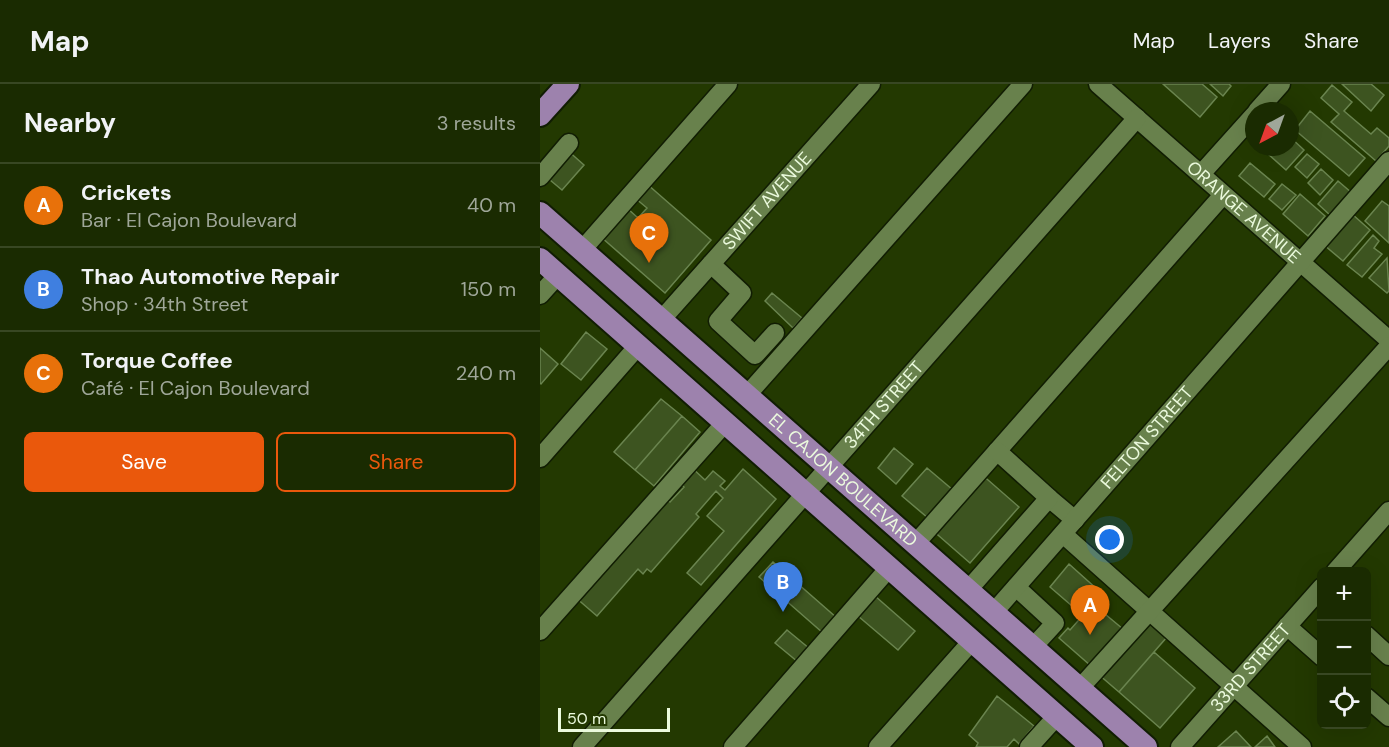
<!DOCTYPE html>
<meta charset="utf-8">
<style>
body{margin:0;font-family:"DM Sans",sans-serif;background:#23330b;color:#f1f3f6}
.controls{position:absolute;right:18px;bottom:18px;display:grid;overflow:hidden;border-radius:9px;box-shadow:0 6px 24px #0002}
.controls button{width:54px;height:54px;display:grid;place-items:center;padding:0;border:0;border-bottom:2px solid #384723;background:#1a2b01;color:#f1f3f6;font:30px sans-serif}
.compass{position:absolute;left:705px;top:18px;width:54px;height:54px;border-radius:50%;background:#1a2b01;box-shadow:0 6px 24px #0002;rotate:221deg}
.scale{position:absolute;left:18px;bottom:15px;width:112px;box-sizing:border-box;padding-left:6px;border:3px solid #ebfadd;border-top:0;font-size:16px;line-height:21px;white-space:nowrap;color:#ebfadd;-webkit-text-stroke:4px #233901;paint-order:stroke}
.you{position:absolute;left:570px;top:456px;width:21px;height:21px;margin:-15px;border:4px solid #fff;border-radius:50%;background:#1a73e8;box-shadow:0 0 0 9px #1a73e833}
.badge{display:grid;place-items:center;width:39px;height:39px;border-radius:50%;background:#ea580c;color:#fff;font-size:20px;font-weight:700}
.pin{position:absolute;translate:-50% -50px;filter:drop-shadow(0 2px 3px #0008)}
.pin::after{content:'';position:absolute;top:32px;width:21px;height:18px;background:inherit;clip-path:polygon(0 0,100% 0,50% 100%)}
.list{margin:0;padding:0;list-style:none}
h2{display:flex;justify-content:space-between;align-items:center;height:78px;margin:0;padding:0 24px;font-size:26px}
h2 small{font-size:20px;font-weight:400;color:#9fa799}
.list li{display:grid;grid-template-columns:39px 1fr auto;gap:18px;align-items:center;box-sizing:border-box;height:84px;padding:0 24px;border-top:2px solid #384723}
.list b{display:block;font-size:22px;white-space:nowrap}
.list p{margin:0;font-size:20px;white-space:nowrap;color:#9fa799}
.list em{font-size:20px;font-style:normal;color:#9fa799}
.actions{display:flex;gap:12px;padding:18px 24px}
.actions a{flex:1;padding:14px 0;border:2px solid #ea580c;border-radius:9px;text-align:center;font-size:21px;color:#ea580c}
.actions .main{background:#ea580c;color:#fff}
.icon{flex:none;width:33px;height:33px;fill:none;stroke:currentColor;stroke-width:2;stroke-linecap:round;stroke-linejoin:round}
.map{position:relative;flex:none;width:849px;height:663px;overflow:hidden}
header{display:flex;align-items:center;gap:36px;box-sizing:border-box;height:84px;padding:0 30px;background:#1a2b01;border-bottom:2px solid #384723}
header strong{font-size:28px}
nav{display:flex;gap:33px;margin-inline-start:auto;font-size:21px}
main{display:flex}
aside{flex:1;background:#1a2b01}
.map>svg:first-child{display:block}
.building{fill:#3d5420;stroke:#6a844f;stroke-width:1.5}
.lines{fill:none;stroke-linecap:round;stroke-linejoin:round}
.minor-casing{stroke:#111d03;stroke-width:21}
.major-casing{stroke:#111d03;stroke-width:26}
.minor{stroke:#68814c;stroke-width:18}
.major{stroke:#9d82ad;stroke-width:22}
.labels{text-anchor:middle;stroke-width:6;stroke-linejoin:round;paint-order:stroke}
.street-label{font-size:18px;fill:#ebfadd;stroke:#233901}
</style>
<header>
<strong>Map</strong>
<nav><a>Map</a><a>Layers</a><a>Share</a></nav>
</header>
<main>
<aside>
<h2>Nearby<small>3 results</small></h2>
<ul class="list">
<li><span class="badge" style="background:#e8710a">A</span><div><b>Crickets</b><p>Bar · El Cajon Boulevard</p></div><em>40 m</em></li>
<li><span class="badge" style="background:#3f7fe0">B</span><div><b>Thao Automotive Repair</b><p>Shop · 34th Street</p></div><em>150 m</em></li>
<li><span class="badge" style="background:#e8710a">C</span><div><b>Torque Coffee</b><p>Café · El Cajon Boulevard</p></div><em>240 m</em></li>
</ul>
<div class="actions"><a class="main">Save</a><a>Share</a></div>
</aside>
<div class="map">
<svg width="849" height="663" viewBox="0 0 849 663">
<rect width="100%" height="100%" fill="#233901"/>
<path class="building" d="M623,0H662L677,13L660,33Z
M670,0H689L691,2L683,12Z
M802,0H831L844,11L831,27Z
M792,1L812,18L804,27L831,50L837,44L849,54V62L836,77L791,38L799,30L781,14Z
M770,27L825,74L809,92L755,46Z
M750,53L764,66L746,86L727,69L732,63H750Z
M26,65L44,81L22,106L4,91Z
M767,70L779,80L767,94L755,83Z
M710,79L735,100L724,113L699,92Z
M781,85L793,96L780,111L768,99Z
M798,97L812,109L791,132L778,120Z
M107,100L171,156L125,209L61,153L87,124L98,134L107,124L95,114Z
M742,100L756,111L742,126L729,115Z
M760,110L785,132L768,152L743,130Z
M842,117L849,122V159L825,137Z
M812,130L830,146L803,177L784,161Z
M833,151L839,157L834,164L842,170L822,193L807,181Z
M847,174L849,207L847,209L829,194Z
M232,209L262,234L253,244L225,217Z
M46,248L67,265L41,296L21,280Z
M0,264L18,280L1,300L0,299Z
M121,315L142,332L95,386L74,368Z
M142,332L160,348L114,402L95,386Z
M354,364L373,380L356,400L338,384Z
M150,382L165,396L173,387L185,397L180,402L185,406L203,385L236,415L161,501L147,489L184,447L167,432L183,414L176,407L156,430L159,433L111,488L107,485L103,490L98,485L57,532L35,513L123,412L130,418L144,403L137,397Z
M387,384L413,406L388,434L362,412Z
M440,389L479,423L430,479L391,445Z
M233,478L297,534L283,549L219,493Z
M529,480L558,506L539,528L510,503Z
M335,512L375,547L358,566L318,532Z
M553,520L583,545L551,582L519,554L528,544L530,546Z
M607,536L627,553L579,608L558,590Z
M247,546L270,565L258,578L235,559Z
M614,568L655,604L620,644L579,608Z
M457,612L494,642L479,660L474,655L467,663H436L438,659L429,651Z
M696,647L711,663H678Z
M727,652L735,663H715Z"/>
<g class="lines">
<g class="minor-casing">
<g id="minor">
<path id="s1" d="M558,0L849,256"/>
<path d="M717,27L741,0"/>
<path d="M661,90L714,31"/>
<path d="M0,93L29,59"/>
<path d="M42,166L188,0"/>
<path d="M171,180L202,209L178,237L215,271L235,249"/>
<path d="M0,211L18,191"/>
<path id="s2" d="M122,235L331,0"/>
<path d="M207,311L483,0"/>
<path d="M0,374L98,262"/>
<path d="M509,414L535,436"/>
<path d="M523,450L762,663"/>
<path d="M376,459L683,111"/>
<path d="M795,488L849,427"/>
<path d="M476,503L515,539L493,563"/>
<path d="M428,506L509,414L457,367"/>
<path id="s3" d="M454,528L849,77"/>
<path d="M747,542L782,573"/>
<path d="M0,547L185,339"/>
<path d="M826,551L849,572"/>
<path d="M540,604L849,262"/>
<path d="M826,613L849,633"/>
<path id="s4" d="M42,663L597,34"/>
<path d="M193,663L349,484"/>
<path d="M338,663L432,557"/>
<path d="M489,663L517,632"/>
<path id="s5" d="M640,663L782,503"/>
</g>
</g>
<g class="major-casing">
<g id="major">
<path d="M0,31L28,0"/>
<path id="s6" d="M0,129L606,663"/>
<path d="M0,175L552,663"/>
</g>
</g>
<use href="#minor" class="minor"/>
<use href="#major" class="major"/>
</g>
<g class="labels">
<g class="street-label">
<text dy="6" stroke="none"><textPath href="#s2" startOffset="158">SWIFT AVENUE</textPath></text>
<text dy="6" stroke="none"><textPath href="#s1" startOffset="194">ORANGE AVENUE</textPath></text>
<text dy="6" stroke="none"><textPath href="#s4" startOffset="456">34TH STREET</textPath></text>
<text dy="6" stroke="none"><textPath href="#s3" startOffset="232">FELTON STREET</textPath></text>
<text dy="6" stroke="none"><textPath href="#s6" startOffset="404">EL CAJON BOULEVARD</textPath></text>
<text dy="6" stroke="none"><textPath href="#s5" startOffset="106">33RD STREET</textPath></text>
</g>
</g>
</svg>
<div class="controls">
<button>+</button>
<button>−</button>
<button><svg class="icon" aria-label="locate" viewBox="0 0 24 24"><circle cx="12" cy="12" r="6"/><path d="M12 2v4M12 18v4M2 12h4M18 12h4"/></svg></button>
</div>
<svg class="compass" viewBox="-18 -18 36 36"><path d="M0-13l5 13h-10z" fill="#e53935"/><path d="M0 13l5-13h-10z" fill="#9fa799"/></svg>
<div class="scale">50 m</div>
<div class="you"></div>
<div class="pin badge" style="left:550px;top:551px;background:#e8710a">A</div>
<div class="pin badge" style="left:243px;top:528px;background:#3f7fe0">B</div>
<div class="pin badge" style="left:109px;top:179px;background:#e8710a">C</div>
</div>
</main>
